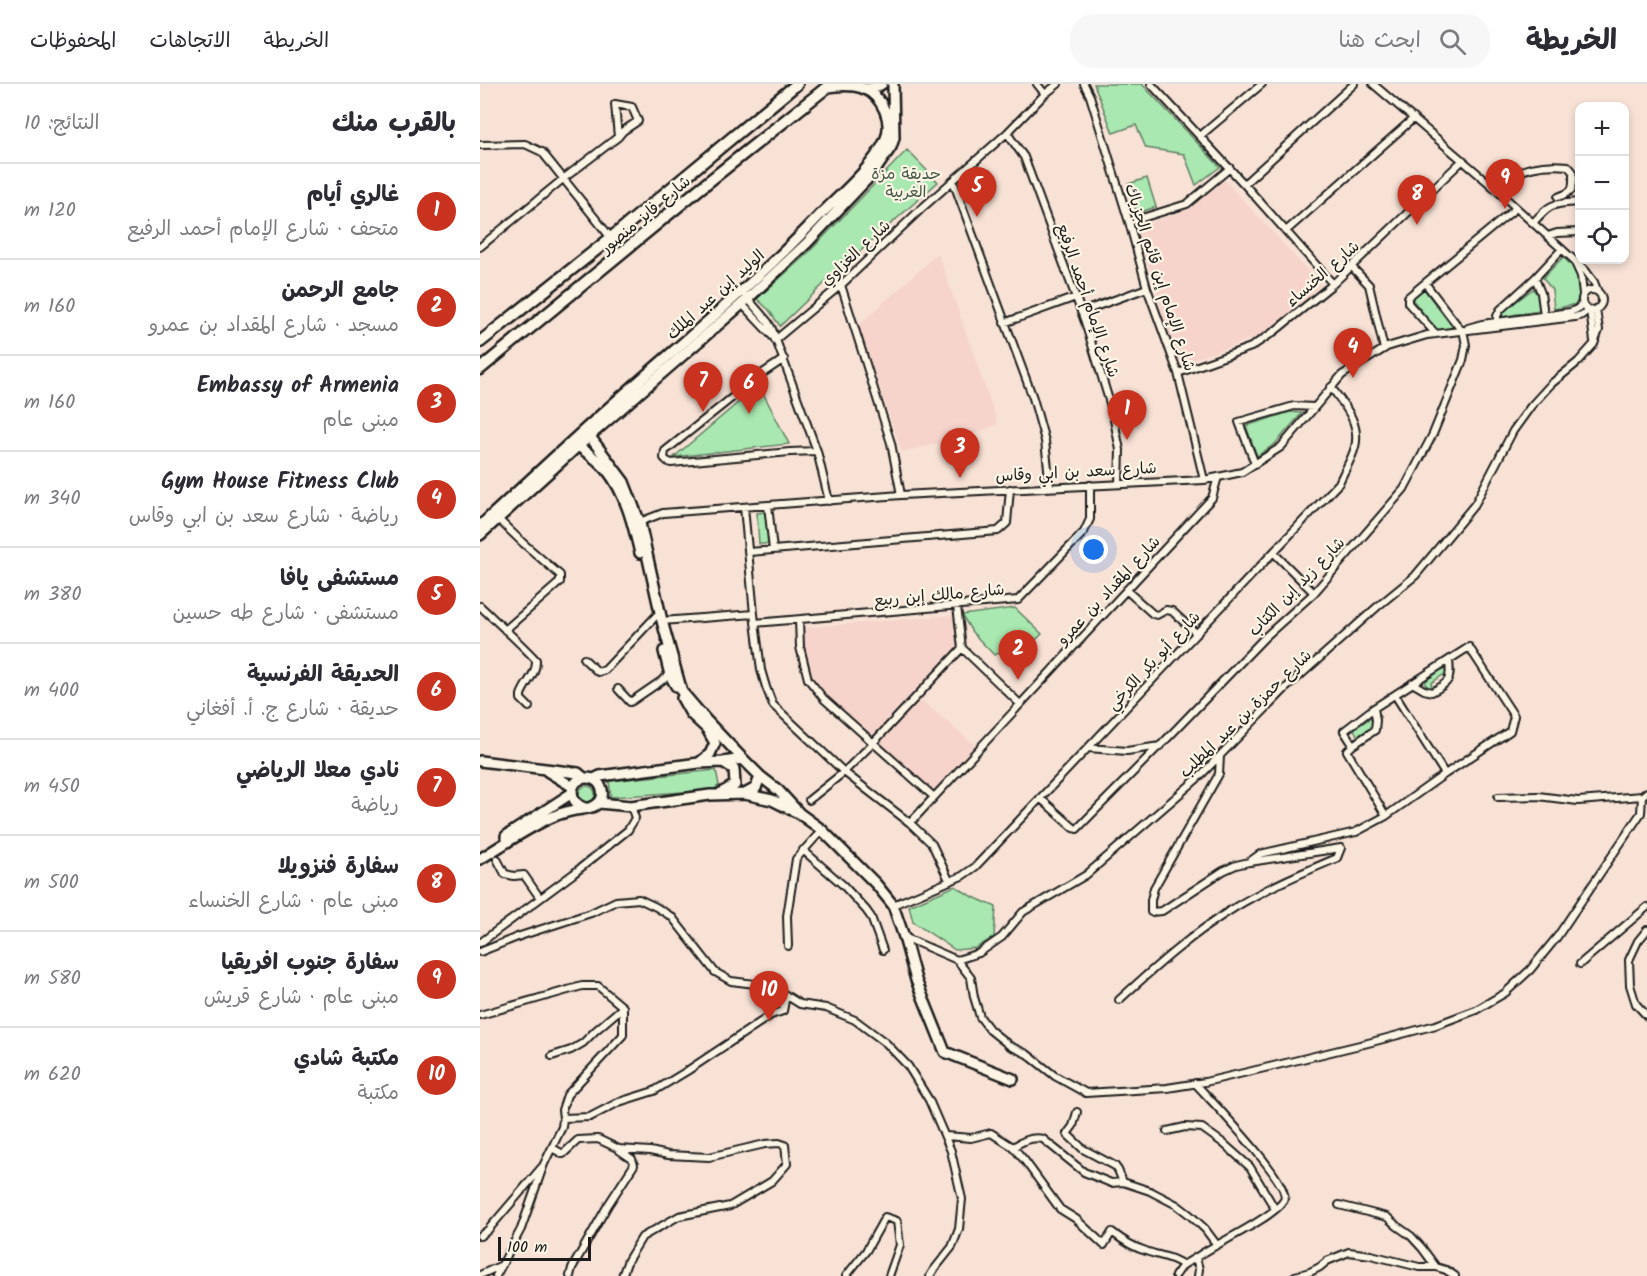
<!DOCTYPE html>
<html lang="ar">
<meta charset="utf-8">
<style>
body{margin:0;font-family:Kalam,"Playpen Sans Arabic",sans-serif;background:#f7f7f7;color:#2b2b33;direction:rtl}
.controls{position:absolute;right:18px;top:18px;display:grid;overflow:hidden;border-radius:12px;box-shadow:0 3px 9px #0003}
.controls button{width:54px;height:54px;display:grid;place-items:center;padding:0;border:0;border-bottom:2px solid #e1e1e2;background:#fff;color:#2b2b33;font:30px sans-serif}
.scale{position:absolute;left:18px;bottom:15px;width:93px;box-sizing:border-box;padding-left:6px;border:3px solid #1c1c1c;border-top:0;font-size:16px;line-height:21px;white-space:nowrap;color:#1c1c1c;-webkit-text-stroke:4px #fcf5e5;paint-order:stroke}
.you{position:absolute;left:614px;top:466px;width:21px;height:21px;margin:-15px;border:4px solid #fff;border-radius:50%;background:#1a73e8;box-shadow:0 0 0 9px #1a73e833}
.badge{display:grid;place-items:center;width:39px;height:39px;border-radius:50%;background:#c8321e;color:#fff;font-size:20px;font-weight:700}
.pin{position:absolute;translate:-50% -50px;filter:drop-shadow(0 2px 3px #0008)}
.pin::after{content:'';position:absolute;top:32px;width:21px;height:18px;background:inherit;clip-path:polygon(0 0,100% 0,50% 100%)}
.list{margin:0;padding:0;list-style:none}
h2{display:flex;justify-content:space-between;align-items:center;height:78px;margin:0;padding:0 24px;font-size:26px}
h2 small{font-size:20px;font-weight:400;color:#7c7c81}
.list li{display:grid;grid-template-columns:39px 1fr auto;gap:18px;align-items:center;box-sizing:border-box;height:96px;padding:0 24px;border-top:2px solid #e1e1e2}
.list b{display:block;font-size:22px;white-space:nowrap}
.list p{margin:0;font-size:20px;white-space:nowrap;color:#7c7c81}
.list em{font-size:20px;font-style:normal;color:#7c7c81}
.icon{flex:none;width:33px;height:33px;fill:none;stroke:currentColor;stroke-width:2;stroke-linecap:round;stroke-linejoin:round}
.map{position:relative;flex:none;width:1167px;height:1192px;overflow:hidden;direction:ltr}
header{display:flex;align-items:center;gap:36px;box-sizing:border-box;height:84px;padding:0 30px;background:#fff;border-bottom:2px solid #e1e1e2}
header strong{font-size:28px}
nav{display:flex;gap:33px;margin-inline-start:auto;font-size:21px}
.search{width:420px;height:54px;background:#f7f7f7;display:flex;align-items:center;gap:15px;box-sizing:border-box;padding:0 21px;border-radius:24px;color:#7c7c81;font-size:22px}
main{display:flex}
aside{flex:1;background:#fff}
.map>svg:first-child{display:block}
.built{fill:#f6d4cb}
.green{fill:#a9e8b0;stroke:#628266;stroke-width:1.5}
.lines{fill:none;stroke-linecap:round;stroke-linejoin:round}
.street-casing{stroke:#1c1c1c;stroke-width:10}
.secondary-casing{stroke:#1c1c1c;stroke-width:14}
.highway-casing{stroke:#1c1c1c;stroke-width:15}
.street{stroke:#fcf5e5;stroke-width:6}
.secondary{stroke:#fcf5e5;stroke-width:9}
.highway{stroke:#fcf5e5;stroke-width:10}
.labels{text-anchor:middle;stroke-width:4.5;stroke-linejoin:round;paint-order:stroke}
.park-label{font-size:16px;fill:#465948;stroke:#fcf5e5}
.street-label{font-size:16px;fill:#1c1c1c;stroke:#fcf5e5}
</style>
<header>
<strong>الخريطة</strong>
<div class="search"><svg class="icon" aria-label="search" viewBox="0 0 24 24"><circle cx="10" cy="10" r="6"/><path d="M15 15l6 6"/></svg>ابحث هنا</div>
<nav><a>الخريطة</a><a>الاتجاهات</a><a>المحفوظات</a></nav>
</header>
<main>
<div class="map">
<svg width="1167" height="1192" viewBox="0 0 1167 1192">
<rect width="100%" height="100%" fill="#f8e2d6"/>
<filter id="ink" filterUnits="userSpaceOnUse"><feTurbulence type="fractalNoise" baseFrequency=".0167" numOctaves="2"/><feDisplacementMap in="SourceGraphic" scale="12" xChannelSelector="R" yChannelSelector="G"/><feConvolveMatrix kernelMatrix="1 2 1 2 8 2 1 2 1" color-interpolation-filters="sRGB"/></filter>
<g filter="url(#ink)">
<path class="built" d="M743,94L841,201L786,250L700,280L696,274L663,164L655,144L710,125Z
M458,169L518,340L490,352L422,368L378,242Z
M474,531L479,561L391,654L337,603L326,585L321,544Z
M440,615L496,662L452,708L399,658Z"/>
<path class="green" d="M614,0H662L740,83L716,101L704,70L666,64L656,41L633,49Z
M427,66L458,98L350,194L300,242L289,226L277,215L330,167Z
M667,94L676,123L657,129L648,100Z
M1083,173L1096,186L1101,205L1096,220L1074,225L1072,206L1063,194Z
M944,205L974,245L957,247L932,215Z
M1053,205L1058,211L1059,226L1022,233V228Z
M279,301L309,360L194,373Z
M810,328L822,329L796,359L777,372L766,342Z
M287,428L290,460H279L277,429Z
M535,524L562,550L541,570L531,565L514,571L492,548L482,531Z
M962,585L965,586L967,593L966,594L963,591L951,599L952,603L950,605L945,600L946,597Z
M889,635L892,636V644L879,651H877L874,645Z
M236,686L239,701L233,706L131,713L129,697Z
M99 710a8 8 0 1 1 16 0a8 8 0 1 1-16 0Z
M475,802L491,812L516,823L514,853L496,864L475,866L433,838L429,822Z"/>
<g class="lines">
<g class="street-casing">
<path id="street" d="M557,0L565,10
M604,0L610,12L649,138L667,204L698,289L724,396
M671,0L764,100L853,200
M893,0L1010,100L1105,186L1114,198L1118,208
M527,49L544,73L605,238L632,326L640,366L639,400
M720,52L782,0
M0,61L45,60L62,68L131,154
M473,97L553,314L565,357L570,403
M764,100L874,0
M1010,100C1039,88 1055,78 1088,82L1093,88C1093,105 1095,107 1078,113
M649,138L707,120L750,84
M1053,139C1071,118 1073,120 1100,118
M806,147L934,34
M1068,152L1077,149L1100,148
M0,163L83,95L138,53L143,47L158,37L152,23L135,20L138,53
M1096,181L1101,192L1103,210
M871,182L889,201L904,265
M1055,194L1061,209L1064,231
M945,199L981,246
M361,201L411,359L421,411
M1102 216a10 10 0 1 1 20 0a10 10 0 1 1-20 0Z
M262,208L288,238L292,245L337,367L349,417
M261,219L295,255
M1110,226L1114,257
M601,228L667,204
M1017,238V232L1020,226L1055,194L1082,165
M524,239L596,213
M988,244L1002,240L1090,228L1097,225L1102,220
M956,250L928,219V213L1036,124
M295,256L361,201L441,125L527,49L565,10L578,0
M304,275L283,289L185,367L184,374L187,377L191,379L310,368L337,367
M698,289L771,263L795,247L853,200L983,76
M775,380L759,338L814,322L834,323
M288,421L293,466
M264,423L274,530L281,586L286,603L293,621L364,688L430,739L452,760L469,796
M18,435L43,459L80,491V498L25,546
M157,439L183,429L421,411L724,396L762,388L801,363L862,291L907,263L947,251L1095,233L1102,231L1108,226
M269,468L518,447L527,439L530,405
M794,469L834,509
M646,506L673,530L677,531L686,526L692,527L717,550
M0,522C19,540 38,557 56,576C57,590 45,599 41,611V615L49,623
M477,522L482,564L540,620
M319,536L320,563L328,595L344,615L454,713
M182,537L274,530
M275,539L538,516L604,448L610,435V401
M104,575L118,588L125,586L176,532
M932,599L944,606L952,608C970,598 971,596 969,576
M138,605L150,618L152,617L190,591
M915,611L965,690
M894,624L896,636L895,646L873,661L867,667L906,732
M608,664L647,667L680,662L785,553L834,509L924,405L953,350L983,276L986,261L983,246
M740,672L739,690L674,804L671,816V828L682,827L743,787L756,781L769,778L780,770L876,748L906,732L965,690L1030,647L1034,632L989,563L894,624L864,647L873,661
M1018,713L1058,712L1098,717L1162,712
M560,714L594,744L597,745L679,662
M329,716L364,688L391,661L482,564
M430,739L732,414L738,393
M323,766L363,801L386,826L391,833L403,866
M17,775L25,790L34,792L44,791L60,814
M413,821L482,792L495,783L859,399C864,387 872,375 875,363C881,339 864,321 851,303
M1167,846L1158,857L1149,876L1150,901L1156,920L1167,932
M424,853L477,876L499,869L522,853L543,828L606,791L718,694L806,604L897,523L935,492L995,420L1033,347L1051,322L1071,300L1098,278L1114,260L1119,246L1116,225
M0,859L93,790L148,746L155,734L151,722
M308,862L307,832L316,775L342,746
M0,868L40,852L111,829L136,817L159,815L176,823L192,833L235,888L251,897L291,902L320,920L346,924L375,936L406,959L428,982L449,1016L471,1067L482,1115L479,1145L472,1163L453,1187L450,1192
M477,876L491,894L494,913L500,933L510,946L530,962L547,970L575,992L606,1009L687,1004L725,998L789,983L888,959L956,941L996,926L1025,909L1050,886L1077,853L1161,729L1162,712L1167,708
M1100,880L1167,823
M639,916C675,883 712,850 754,824C786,804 822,789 857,774L861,764L770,778
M0,931L102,902H118L143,923V951L87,1011L82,1026L83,1034L82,1043L64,1080L41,1145L16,1192
M72,972L91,966L103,959L115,947L143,923
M597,1028L593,1042L587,1050L603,1065L635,1082L638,1086L643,1098
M83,1034L110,1033L139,1018L174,1007L207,987L291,931L303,927L306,911
M687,1047L705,1043L722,1044L743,1059L770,1083L795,1125
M466,1052L491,1054L511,1049L533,1063L545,1077L580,1125L596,1135L624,1161L632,1148C642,1156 652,1163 666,1167C678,1172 692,1172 703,1181C714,1175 724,1168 735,1162C749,1154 797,1130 804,1116C812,1099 729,1015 715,999
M533,1063C542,1057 552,1052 563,1055L604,1088L631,1099L643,1098L670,1107L697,1121L710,1131L725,1145L737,1161
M72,1064L83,1070L98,1056L118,1055L139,1065L170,1067L188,1071L229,1073L285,1060L299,1059L305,1061L307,1080L292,1097L250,1122L199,1132L162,1153L148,1176L142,1192
M859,1121L907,1133L917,1142L931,1152L942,1164L956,1183
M0,1152L8,1146L62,1083
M716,1174L719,1185L718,1192
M0,1191L22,1181
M90,1192L92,1184L128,1121L154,1081L152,1075L139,1066
M366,1192L386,1167L405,1133L417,1137L420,1161L409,1192
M695,1192L703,1181
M815,1192L830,1188L840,1183L847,1177L869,1168L891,1171L939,1183H956L966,1186L975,1192"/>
</g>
<g class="secondary-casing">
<path id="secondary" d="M384,5L397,3L402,0
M105,346L144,398L160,439L182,537L202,608L226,636L263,675L280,692L298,706L320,730L342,746L396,800L413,821L424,853L436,896L465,968L533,995
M94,359C105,367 118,375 127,386C146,410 153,440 160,469
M0,442C38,407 75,372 114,337C189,269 269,206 339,132C360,111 393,83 405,57C414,37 402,12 383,4C371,0 359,1 347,3
M0,451L98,362L262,220L327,159L394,88L411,63L414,54L413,0
M184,567L190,591L196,602
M202,614L211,630L227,645L235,659L230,670L219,679
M0,677L98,689L104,694
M67,687L93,703
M114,695L120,692L219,679L243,678L263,675
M241,709L255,701L254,685L243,678
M265,710L276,704L280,692
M119,719L151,722L230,711L265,710L292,716L316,728
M26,752L92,709
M0,775C23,761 47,744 72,733C81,729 93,726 103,725C108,724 112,724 116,721C128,713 122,695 108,694C89,693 86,718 105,724"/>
</g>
<g class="highway-casing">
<path id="highway" d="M0,258L131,154L317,0
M0,285L218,106L351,0"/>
</g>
<use href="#street" class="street"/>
<use href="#secondary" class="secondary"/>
<use href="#highway" class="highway"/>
</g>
</g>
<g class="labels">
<g class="park-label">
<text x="426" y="95">حديقة مزة<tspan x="426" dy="18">الغربية</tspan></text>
</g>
<g class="street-label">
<text transform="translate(165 130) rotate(-40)" y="6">شارع فايز منصور</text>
<text transform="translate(375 168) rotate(-43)" y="6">شارع الغزاوي</text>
<text transform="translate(842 189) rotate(-41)" y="6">شارع الخنساء</text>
<text transform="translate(681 193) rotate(72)" y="6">شارع الإمام إبن قائم الجزياك</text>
<text transform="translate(235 210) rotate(-42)" y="6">الوليد إبن عبد الملك</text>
<text transform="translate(609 216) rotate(71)" y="6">شارع الإمام أحمد الرفيع</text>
<text transform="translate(596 387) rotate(-3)" y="6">شارع سعد بن ابي وقاس</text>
<text transform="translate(816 502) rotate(-46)" y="6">شارع زيد إبن الكتاب</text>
<text transform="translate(628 506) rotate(-47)" y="6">شارع المقداد بن عمرو</text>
<text transform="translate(459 510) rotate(-5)" y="6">شارع مالك إبن ربيع</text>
<text transform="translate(673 576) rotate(-47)" y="6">شارع أبو بكر الكرخي</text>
<text transform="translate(765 629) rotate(-44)" y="6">شارع حمزة بن عبد المطلب</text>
</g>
</g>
</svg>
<div class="controls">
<button>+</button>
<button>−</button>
<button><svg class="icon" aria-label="locate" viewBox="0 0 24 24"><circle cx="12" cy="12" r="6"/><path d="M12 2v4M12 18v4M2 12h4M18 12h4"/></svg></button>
</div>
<div class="scale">100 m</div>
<div class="you"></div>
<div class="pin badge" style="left:647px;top:356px">1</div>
<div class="pin badge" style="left:538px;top:596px">2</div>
<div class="pin badge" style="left:480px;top:394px">3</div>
<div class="pin badge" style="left:873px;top:294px">4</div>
<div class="pin badge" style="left:497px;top:133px">5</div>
<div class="pin badge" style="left:269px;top:330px">6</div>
<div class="pin badge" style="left:223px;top:328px">7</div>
<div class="pin badge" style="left:937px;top:141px">8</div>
<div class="pin badge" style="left:1025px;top:125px">9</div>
<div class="pin badge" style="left:289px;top:937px">10</div>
</div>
<aside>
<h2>بالقرب منك<small>النتائج: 10</small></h2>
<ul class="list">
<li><span class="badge">1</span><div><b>غالري أيام</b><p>متحف · شارع الإمام أحمد الرفيع</p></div><em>120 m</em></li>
<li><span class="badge">2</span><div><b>جامع الرحمن</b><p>مسجد · شارع المقداد بن عمرو</p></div><em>160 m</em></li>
<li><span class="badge">3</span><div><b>Embassy of Armenia</b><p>مبنى عام</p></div><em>160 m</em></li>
<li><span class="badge">4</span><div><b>Gym House Fitness Club</b><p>رياضة · شارع سعد بن ابي وقاس</p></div><em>340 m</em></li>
<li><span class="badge">5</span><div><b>مستشفى يافا</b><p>مستشفى · شارع طه حسين</p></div><em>380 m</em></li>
<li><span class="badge">6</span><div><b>الحديقة الفرنسية</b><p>حديقة · شارع ج. أ. أفغاني</p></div><em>400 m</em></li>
<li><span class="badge">7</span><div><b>نادي معلا الرياضي</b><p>رياضة</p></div><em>450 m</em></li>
<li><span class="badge">8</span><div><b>سفارة فنزويلا</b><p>مبنى عام · شارع الخنساء</p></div><em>500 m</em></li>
<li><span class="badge">9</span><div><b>سفارة جنوب افريقيا</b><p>مبنى عام · شارع قريش</p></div><em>580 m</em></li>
<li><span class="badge">10</span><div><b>مكتبة شادي</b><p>مكتبة</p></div><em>620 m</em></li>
</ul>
</aside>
</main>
